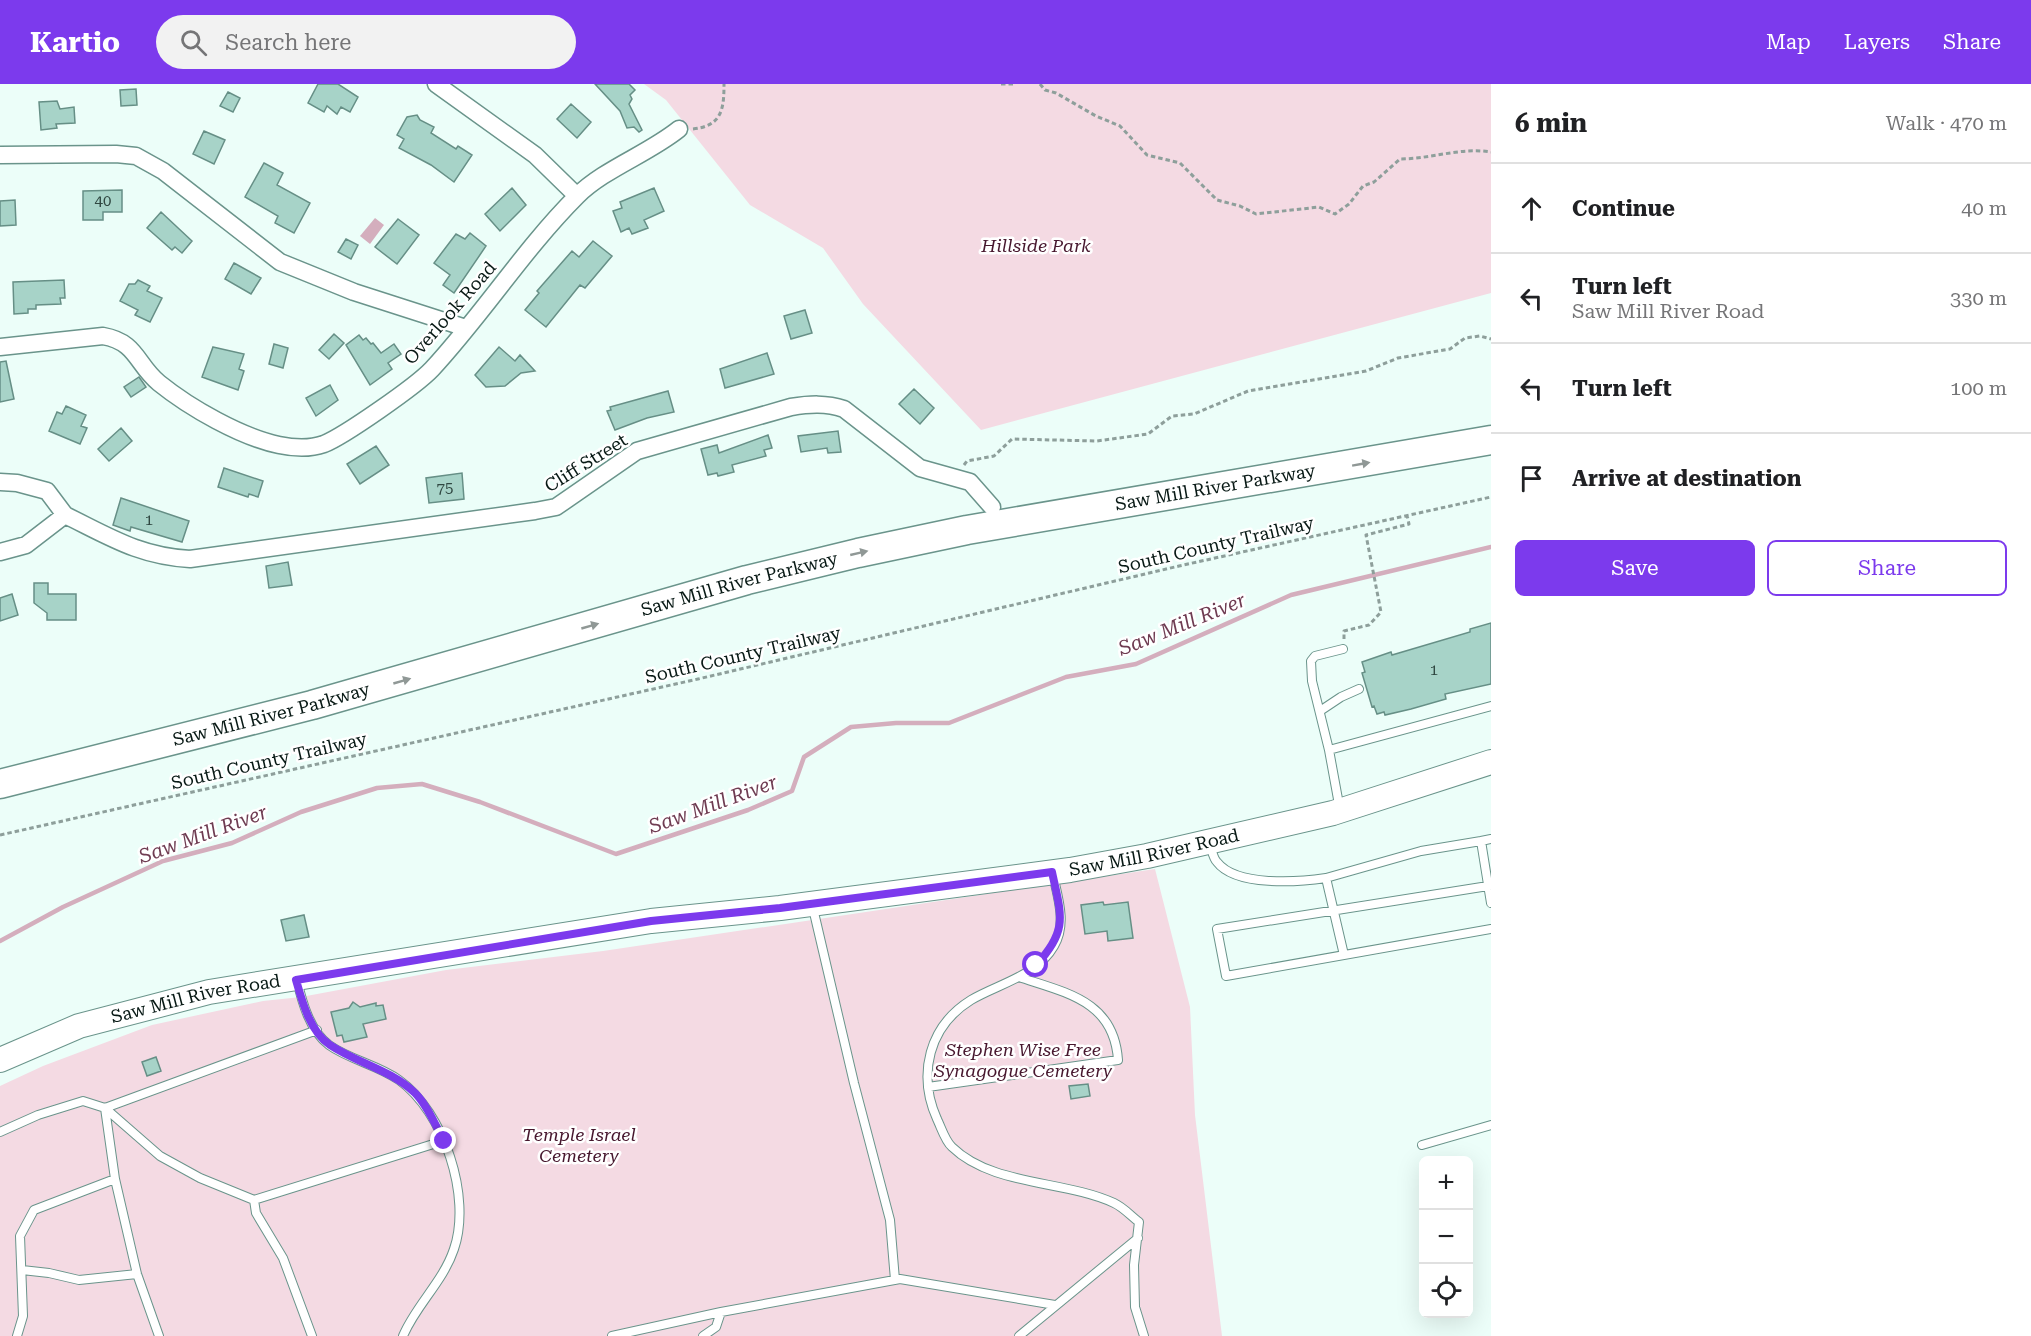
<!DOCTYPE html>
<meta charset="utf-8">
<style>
body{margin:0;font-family:"Roboto Serif",serif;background:#f2f2f2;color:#202124}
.controls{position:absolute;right:18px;bottom:18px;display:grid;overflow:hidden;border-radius:9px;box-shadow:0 6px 24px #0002}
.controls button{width:54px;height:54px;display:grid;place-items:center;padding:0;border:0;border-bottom:2px solid #e0e0e0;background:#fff;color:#202124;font:30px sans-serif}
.stop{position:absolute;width:18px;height:18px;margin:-14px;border:4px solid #7c3aed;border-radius:50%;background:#fff}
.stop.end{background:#7c3aed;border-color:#fff;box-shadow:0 2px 6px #0008}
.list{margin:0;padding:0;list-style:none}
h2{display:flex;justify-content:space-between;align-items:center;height:78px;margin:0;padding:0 24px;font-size:26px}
h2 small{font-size:20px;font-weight:400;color:#757577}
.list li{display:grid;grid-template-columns:39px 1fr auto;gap:18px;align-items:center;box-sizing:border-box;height:90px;padding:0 24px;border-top:2px solid #e0e0e0}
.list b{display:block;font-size:22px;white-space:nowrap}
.list p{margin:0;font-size:20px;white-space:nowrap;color:#757577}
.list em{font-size:20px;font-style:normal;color:#757577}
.actions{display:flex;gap:12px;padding:18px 24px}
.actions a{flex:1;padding:14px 0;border:2px solid #7c3aed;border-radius:9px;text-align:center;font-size:21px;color:#7c3aed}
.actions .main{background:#7c3aed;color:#fff}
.icon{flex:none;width:33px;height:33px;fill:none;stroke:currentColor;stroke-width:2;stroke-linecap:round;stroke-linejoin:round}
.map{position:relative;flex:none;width:1491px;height:1252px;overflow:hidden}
header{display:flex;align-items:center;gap:36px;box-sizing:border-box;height:84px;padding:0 30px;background:#7c3aed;color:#fff}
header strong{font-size:28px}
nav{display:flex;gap:33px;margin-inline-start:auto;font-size:21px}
.search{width:420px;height:54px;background:#f2f2f2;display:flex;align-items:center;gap:15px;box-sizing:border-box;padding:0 21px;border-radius:33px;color:#757577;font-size:22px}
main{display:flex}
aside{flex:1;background:#fff}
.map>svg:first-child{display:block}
.green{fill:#f4dae3}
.water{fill:#d4aebd}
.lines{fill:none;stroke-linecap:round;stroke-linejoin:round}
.stream{stroke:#d4aebd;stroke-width:4.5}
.building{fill:#a7d3c8;stroke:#668f86;stroke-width:1.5}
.service-casing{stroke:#6a948b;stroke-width:10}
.minor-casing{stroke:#6a948b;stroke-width:19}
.secondary-casing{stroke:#6a948b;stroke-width:26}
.trunk-casing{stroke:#6a948b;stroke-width:31}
.path{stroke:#8e9f9b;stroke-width:3;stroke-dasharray:4.5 3;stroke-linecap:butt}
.service{stroke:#fff;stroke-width:8}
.minor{stroke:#fff;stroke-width:16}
.secondary{stroke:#fff;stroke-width:24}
.trunk{stroke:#fff;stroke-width:28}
.oneway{fill:#909896}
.route{stroke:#7c3aed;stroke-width:8}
.labels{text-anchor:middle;stroke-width:5;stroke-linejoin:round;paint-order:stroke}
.number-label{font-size:15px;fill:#304842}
.park-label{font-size:18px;font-style:italic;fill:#47172e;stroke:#fff}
.street-label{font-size:18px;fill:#081915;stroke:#fff}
.water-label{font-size:20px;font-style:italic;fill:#6f3c52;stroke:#fff}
</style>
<header>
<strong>Kartio</strong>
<div class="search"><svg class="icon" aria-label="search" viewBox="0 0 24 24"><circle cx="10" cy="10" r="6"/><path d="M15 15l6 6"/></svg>Search here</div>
<nav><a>Map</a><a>Layers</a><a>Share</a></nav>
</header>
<main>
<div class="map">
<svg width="1491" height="1252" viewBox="0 0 1491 1252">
<rect width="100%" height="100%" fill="#ecfef9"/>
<path class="green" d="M644,0H1491V209L981,346L863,220L823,164L750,121L666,16Z
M1155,785L1190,923L1195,1031L1222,1252H0V1002L43,982L152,941L263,917L301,913L446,886L603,867Z"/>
<path class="water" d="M375,134L384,141L370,160L360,152Z"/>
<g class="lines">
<path class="stream" d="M0,857L63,823L163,777L232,759L301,728L377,704L422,700L480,718L616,770L748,726L792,707L804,673L851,643L896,639H949L1066,593L1136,580L1291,511L1491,463"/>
</g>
<path class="building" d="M318,0H338L358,13L350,28L341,23L337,30L327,22L324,28L308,19Z
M595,0H629L635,6L630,11L632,15L629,20L642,46L639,48L634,43L627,44L620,27Z
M136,5L137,21L121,22L120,6Z
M228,8L240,14L233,28L220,22Z
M57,17L60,25L74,23L75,39L56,40L57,44L41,46L39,18Z
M571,20L591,38L577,54L557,35Z
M417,31L420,36L434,43L431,49L456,65L458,62L472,71L454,98L431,81L399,64L404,55L397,51L407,33Z
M204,47L225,56L214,80L193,70Z
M264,79L283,89L277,101L310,119L294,149L275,139L278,132L245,113Z
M512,104L526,121L500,147L485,130Z
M654,104L664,127L644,136L648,144L632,150L629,144L621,148L613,127L622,124L620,118Z
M122,106V128H103V136H83V107Z
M15,116L16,141L0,142V117Z
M161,128L192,157L182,169L175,163L172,166L147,144Z
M398,135L419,151L397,180L375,163Z
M470,149L486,162L454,209L443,201L450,191L434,179L456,150L465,155Z
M346,155L358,161L351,175L338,168Z
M593,157L612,172L585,204L580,201L546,243L525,226L539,209L537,207L572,167L579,173Z
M234,179L261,194L251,210L225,195Z
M64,196L65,214H60L61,220L36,221V225H28V229L14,230L13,198Z
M138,196L150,202L147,207L162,214L150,238L135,231L138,226L120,217L129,200H135Z
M805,226L812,249L791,255L784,232Z
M334,250L344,259L329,275L319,266Z
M359,251L363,256L366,254L371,260L373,259L381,269L394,260L401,270L388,279L392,285L370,301L346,261Z
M274,260L288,264L283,284L269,280Z
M213,263L244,270L239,285L244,287L238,306L202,293Z
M499,263L515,277L520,271L535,287L521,289L505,302L486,303L475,291Z
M767,269L774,290L725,304L720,285Z
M6,277L14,315L0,318V278Z
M139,293L146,303L131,313L124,303Z
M330,301L338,316L316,332L306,314Z
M914,305L934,324L920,340L899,320Z
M668,307L674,328L647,334L615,346L607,327L611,326L610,323Z
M66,322L86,331L81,342L87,344L80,360L49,347L57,328L62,330Z
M121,344L132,357L109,377L98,365Z
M838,347L841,368L828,369L827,364L801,368L798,352Z
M768,351L772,364L764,366L766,372L732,381L734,388L718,392L717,389L708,391L701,365L717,361L719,369Z
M376,362L389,381L360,400L347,380Z
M224,384L263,397L258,413L249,410L248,413L218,403Z
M462,389L464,415L429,419L426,394Z
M121,414L189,437L182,458L131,443L130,447L113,441Z
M288,478L292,501L269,504L266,482Z
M34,499H48V510H76V536H47V529L34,519Z
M12,510L18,531L0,537V514Z
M1491,539V600L1445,610L1446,615L1411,625L1385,631L1384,628L1377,630L1374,622L1372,623L1362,589L1365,588L1362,578L1391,568L1392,571L1470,548V545Z
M1103,818L1104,821L1128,818L1133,854L1108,857L1107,847L1085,850L1081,821Z
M304,831L309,853L286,857L281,836Z
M353,918L360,923L376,919V922L383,921L386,935L363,940L367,953L344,958L342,951L337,952L331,928L349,924Z
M156,973L161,987L147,992L142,978Z
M1088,1000L1090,1012L1071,1015L1069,1002Z"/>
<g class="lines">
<g class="service-casing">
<path id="service" d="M1320,627L1341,613L1359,605
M1329,666L1312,597L1311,577L1315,572L1343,565
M1340,726L1329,666L1491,622
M1491,755L1481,757L1491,819
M1210,761C1212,766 1213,774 1217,778C1236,803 1299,798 1326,794L1344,871
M1053,791C1058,814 1067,840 1054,862C1037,892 998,900 971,916C929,942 917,990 937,1035C941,1043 945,1057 952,1063C992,1102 1064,1096 1114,1119C1123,1123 1131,1132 1139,1138L1134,1181L1135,1223L1144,1252
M1326,794L1421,767L1481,757
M1488,802L1217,845L1226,892L1491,845
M812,820L854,999L890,1136L895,1196
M297,896C302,918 310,947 329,961C350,976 378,981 399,996C444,1028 472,1113 454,1165C443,1198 416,1221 403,1252
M928,1003L1118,976C1114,917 1067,909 1019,893
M105,1024L115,1095L137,1190L159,1252
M105,1024L160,1072L200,1094L254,1116
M0,1048L38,1031L83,1017L105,1024L317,946
M1422,1061L1491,1041
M22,1186L49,1189L79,1196L137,1190
M17,1252L23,1232L20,1152L34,1126L115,1095
M312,1252L283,1174L256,1129L254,1116L443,1057
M612,1252L721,1228L900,1195L1055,1221
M703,1252L716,1243L721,1228
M1019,1252L1138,1154"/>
</g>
<g class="minor-casing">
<path id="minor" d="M436,0L535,71L577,112
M0,71L116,70L136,72L163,87L280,178L354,208L466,244
M0,263L103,252C137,258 136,280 159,299C190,324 241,353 279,361C293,364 310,365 324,360C344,352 416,302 432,285C483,230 524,165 577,112C604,85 648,70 679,45
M0,398L17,399L47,407L65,431L26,461L0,468
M65,431C110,453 139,472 190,475L535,427L556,423L637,367L791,323C810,320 826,319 844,325L920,384L970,398L992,423"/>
</g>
<g class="secondary-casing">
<g id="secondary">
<path id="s1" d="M0,976L79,942L209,908L651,837L780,824L1070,786L1147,772L1333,729L1491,678"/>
</g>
</g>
<g class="trunk-casing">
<g id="trunk">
<path id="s2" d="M0,700L312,621L747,496L858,469L967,446L1491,356"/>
</g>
</g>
<path class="path" d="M1001,0H1015
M1040,0L1045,6L1056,9L1096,32L1120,42L1147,71L1180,79L1217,116L1240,122L1256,130L1319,123L1335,130L1349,120L1363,102L1374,98L1400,75C1431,75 1461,63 1491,68
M693,45C722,42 724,25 724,0
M964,381L967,377L994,372L1012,355L1097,357L1148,350L1172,332L1194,330L1248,307L1366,287L1398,274L1450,265L1465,254L1480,252L1491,255
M1344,555V547L1369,541L1381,528L1366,451L1409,440L1407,431
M0,751L698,595L1179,482L1491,413"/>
<use href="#service" class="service"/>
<use href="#minor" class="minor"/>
<use href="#secondary" class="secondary"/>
<use href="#trunk" class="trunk"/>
</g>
<defs><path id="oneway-solid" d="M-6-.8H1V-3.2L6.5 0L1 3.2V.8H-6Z" transform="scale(1.5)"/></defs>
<g class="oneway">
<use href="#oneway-solid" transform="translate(1361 380) rotate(-10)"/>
<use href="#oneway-solid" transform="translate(859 469) rotate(-13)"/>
<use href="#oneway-solid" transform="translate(590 542) rotate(-16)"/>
<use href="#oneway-solid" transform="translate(402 597) rotate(-16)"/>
</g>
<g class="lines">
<path class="route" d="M444,1057C435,1041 428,1022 415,1009C391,986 357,979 330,961C310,948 302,917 296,896L651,837L780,824L1052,788C1061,831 1069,846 1036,881"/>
</g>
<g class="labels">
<g class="number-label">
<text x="103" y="122">40</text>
<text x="445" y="409">75</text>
<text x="149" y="441">1</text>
<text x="1434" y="591">1</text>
</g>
<g class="park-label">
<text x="1036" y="168">Hillside Park</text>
<text x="1023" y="972">Stephen Wise Free<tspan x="1023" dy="21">Synagogue Cemetery</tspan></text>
<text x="579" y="1057">Temple Israel<tspan x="579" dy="21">Cemetery</tspan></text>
</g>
<g class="street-label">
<text transform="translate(450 229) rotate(-49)" y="6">Overlook Road</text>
<text transform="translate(586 379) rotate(-32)" y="6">Cliff Street</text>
<text dy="6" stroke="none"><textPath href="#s2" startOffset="1252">Saw Mill River Parkway</textPath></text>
<text transform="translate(1216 461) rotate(-13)" y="6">South County Trailway</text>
<text dy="6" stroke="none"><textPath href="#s2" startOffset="766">Saw Mill River Parkway</textPath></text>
<text transform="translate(743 571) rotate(-13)" y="6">South County Trailway</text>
<text dy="6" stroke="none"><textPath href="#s2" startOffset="280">Saw Mill River Parkway</textPath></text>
<text transform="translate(269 677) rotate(-13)" y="6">South County Trailway</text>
<text dy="6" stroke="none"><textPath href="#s1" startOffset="1176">Saw Mill River Road</textPath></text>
<text dy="6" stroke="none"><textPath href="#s1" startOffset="206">Saw Mill River Road</textPath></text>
</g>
<g class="water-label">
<text transform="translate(1182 540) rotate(-22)" y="7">Saw Mill River</text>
<text transform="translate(713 720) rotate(-20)" y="7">Saw Mill River</text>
<text transform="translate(203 750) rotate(-20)" y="7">Saw Mill River</text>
</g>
</g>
</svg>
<div class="controls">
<button>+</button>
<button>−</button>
<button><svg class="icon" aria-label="locate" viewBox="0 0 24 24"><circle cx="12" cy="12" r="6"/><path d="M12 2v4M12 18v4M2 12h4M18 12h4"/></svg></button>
</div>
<div class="stop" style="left:1036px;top:881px"></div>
<div class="stop end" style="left:444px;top:1057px"></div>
</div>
<aside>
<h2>6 min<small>Walk · 470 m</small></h2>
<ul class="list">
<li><svg class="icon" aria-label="ahead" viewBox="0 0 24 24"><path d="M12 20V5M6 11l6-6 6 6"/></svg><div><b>Continue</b></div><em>40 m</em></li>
<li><svg class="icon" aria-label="left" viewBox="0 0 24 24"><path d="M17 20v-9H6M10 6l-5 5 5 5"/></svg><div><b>Turn left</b><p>Saw Mill River Road</p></div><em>330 m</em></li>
<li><svg class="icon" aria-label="left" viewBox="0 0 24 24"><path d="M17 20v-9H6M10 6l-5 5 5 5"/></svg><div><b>Turn left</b></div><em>100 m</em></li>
<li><svg class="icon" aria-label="arrive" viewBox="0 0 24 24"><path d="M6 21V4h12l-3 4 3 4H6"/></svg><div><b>Arrive at destination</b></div></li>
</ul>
<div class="actions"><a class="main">Save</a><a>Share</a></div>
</aside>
</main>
